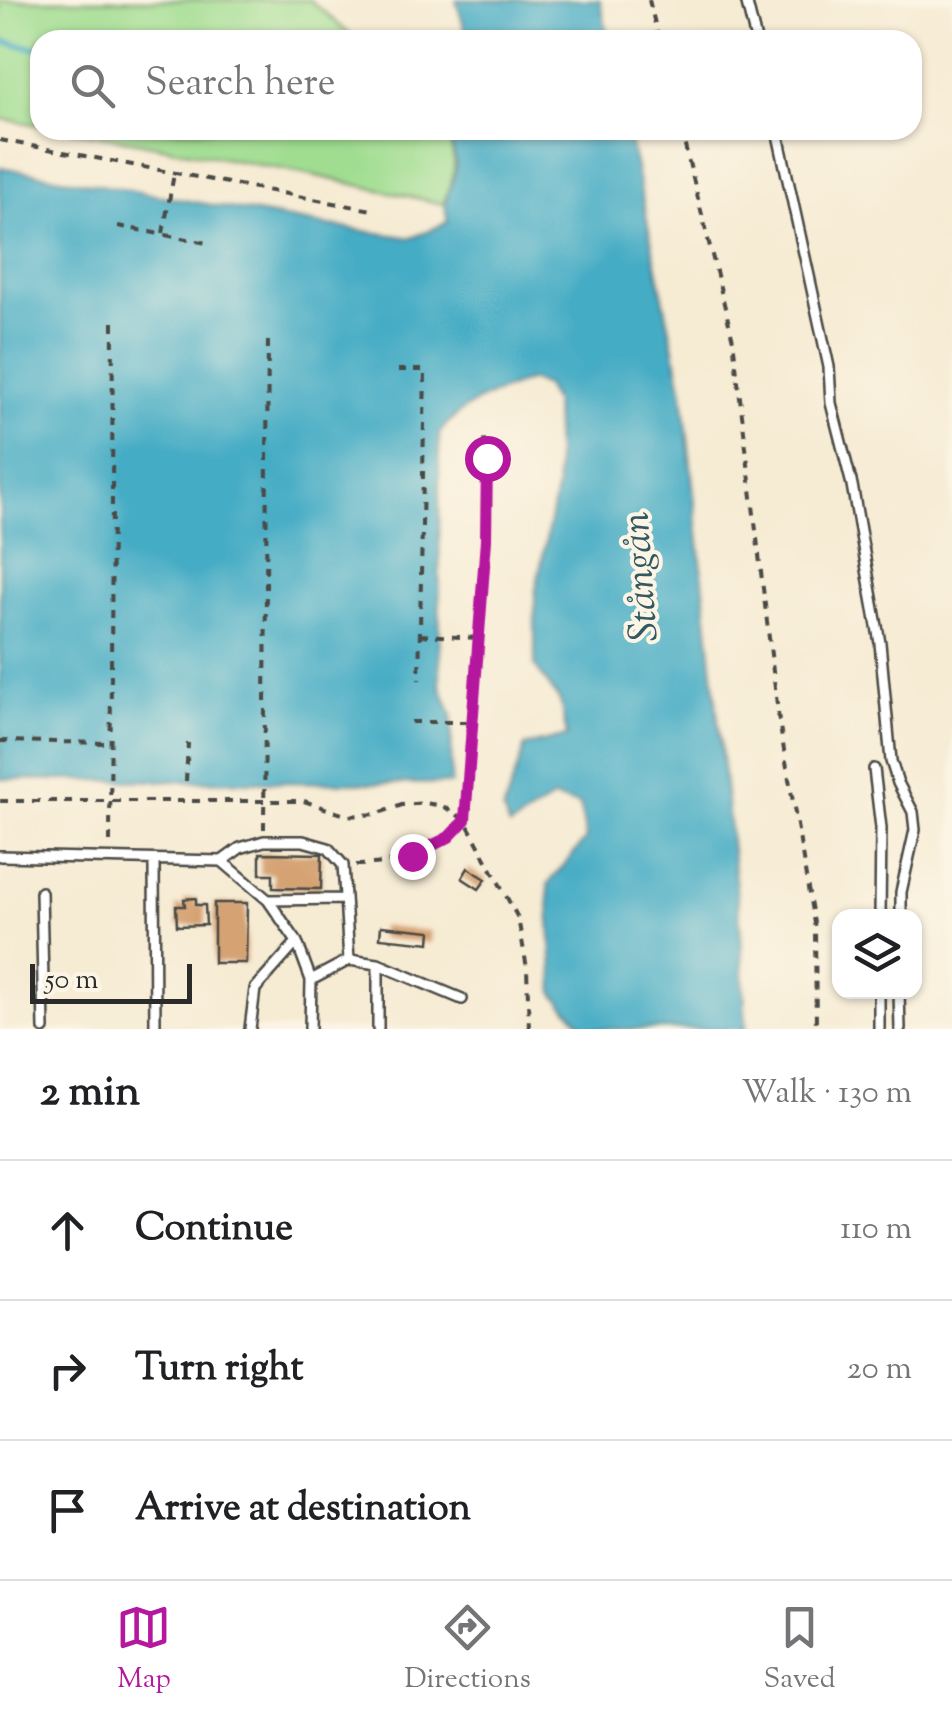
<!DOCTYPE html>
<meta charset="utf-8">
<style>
body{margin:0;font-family:"Sorts Mill Goudy",serif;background:#f6f6f6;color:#202124}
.controls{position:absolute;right:30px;bottom:30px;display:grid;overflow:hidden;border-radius:20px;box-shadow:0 2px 8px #0004}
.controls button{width:90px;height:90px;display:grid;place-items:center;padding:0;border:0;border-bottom:2px solid #e0e0e0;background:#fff;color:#202124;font:50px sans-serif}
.scale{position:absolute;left:30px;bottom:25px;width:162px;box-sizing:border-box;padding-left:10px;border:5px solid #2b2b2b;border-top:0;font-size:28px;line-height:35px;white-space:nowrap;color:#2b2b2b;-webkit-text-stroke:8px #fcf5e5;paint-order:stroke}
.stop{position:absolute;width:30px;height:30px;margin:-22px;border:8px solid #b5179e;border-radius:50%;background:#fff}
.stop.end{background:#b5179e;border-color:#fff;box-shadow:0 2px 10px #0008}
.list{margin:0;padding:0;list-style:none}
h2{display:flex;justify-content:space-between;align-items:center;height:130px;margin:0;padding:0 40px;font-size:42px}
h2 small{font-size:32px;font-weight:400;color:#757577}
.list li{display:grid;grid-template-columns:65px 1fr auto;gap:30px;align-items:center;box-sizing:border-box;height:140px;padding:0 40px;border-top:2px solid #e0e0e0}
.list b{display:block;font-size:38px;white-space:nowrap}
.list em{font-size:32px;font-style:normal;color:#757577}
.icon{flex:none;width:55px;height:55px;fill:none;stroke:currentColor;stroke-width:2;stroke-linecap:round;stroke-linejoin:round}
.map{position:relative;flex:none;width:952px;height:1029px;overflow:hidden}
.search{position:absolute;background:#fff;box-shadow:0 2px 8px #0004;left:30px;right:30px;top:30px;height:110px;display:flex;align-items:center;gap:25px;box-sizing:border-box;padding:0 35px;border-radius:30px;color:#757577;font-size:38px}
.sheet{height:550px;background:#fff}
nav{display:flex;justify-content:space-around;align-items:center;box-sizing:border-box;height:140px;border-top:2px solid #e0e0e0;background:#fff;font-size:28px;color:#757577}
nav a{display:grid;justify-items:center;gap:5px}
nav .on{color:#b5179e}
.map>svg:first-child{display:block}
.green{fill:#a0dd91;stroke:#66845e;stroke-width:2.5}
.water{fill:#45acc5;stroke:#386c78;stroke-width:2.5}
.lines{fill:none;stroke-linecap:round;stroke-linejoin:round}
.stream{stroke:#45acc5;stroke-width:6}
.building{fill:#d5a373}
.lane-casing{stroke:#494844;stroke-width:14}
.path{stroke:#494844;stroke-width:4;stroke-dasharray:8 8;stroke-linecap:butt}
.lane{stroke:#fff;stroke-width:9}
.route{stroke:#b5179e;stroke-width:12}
.labels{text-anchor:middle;stroke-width:8;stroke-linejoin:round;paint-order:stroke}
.water-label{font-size:40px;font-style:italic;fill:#345861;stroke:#fcf5e5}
</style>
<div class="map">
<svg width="952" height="1029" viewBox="0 0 952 1029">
<rect width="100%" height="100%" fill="#fcf5e5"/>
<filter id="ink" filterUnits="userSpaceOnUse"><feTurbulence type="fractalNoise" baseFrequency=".01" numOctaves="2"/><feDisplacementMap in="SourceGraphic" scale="20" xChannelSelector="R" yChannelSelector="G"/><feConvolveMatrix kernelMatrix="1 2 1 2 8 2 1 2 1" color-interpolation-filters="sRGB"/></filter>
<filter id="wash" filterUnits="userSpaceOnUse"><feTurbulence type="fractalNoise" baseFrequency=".0048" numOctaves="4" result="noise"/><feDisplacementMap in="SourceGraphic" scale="40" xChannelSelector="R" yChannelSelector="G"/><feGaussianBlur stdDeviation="2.25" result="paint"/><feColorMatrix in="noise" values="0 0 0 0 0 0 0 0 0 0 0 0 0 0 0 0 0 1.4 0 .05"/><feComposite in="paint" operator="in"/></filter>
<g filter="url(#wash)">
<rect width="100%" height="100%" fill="#f6ebd3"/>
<path class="green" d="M0,0H310L357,40H40V125L0,119Z
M70,130H446C457,167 457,167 443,204L303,173Z"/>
<path class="water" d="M456,0H600L609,40H468Z
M446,130H628L683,392L741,934L746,1029H581V1024L554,994L548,884L586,839L580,805L553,798L510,827L503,811L525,746L567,736L560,701L535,666V594L557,486L554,403L545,386L529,380C496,394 460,403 439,434L440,684L452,715L451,784L0,779V167L323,225L412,238L448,222C441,197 450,196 455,172C458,157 450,144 446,130Z"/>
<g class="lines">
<path class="stream" d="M0,41L40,49"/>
</g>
<g id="blocks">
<path class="building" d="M260,853L322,854L321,889L273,888V874H260Z
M468,868L486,879L479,889L462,878Z
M196,898V905H205L206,925L177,926L176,906H185L184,899Z
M214,903H247L246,963H214Z
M381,926L431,931L430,943L380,938Z"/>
</g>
</g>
<g filter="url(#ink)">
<use href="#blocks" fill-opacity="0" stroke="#494844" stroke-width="2.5"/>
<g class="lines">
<g class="lane-casing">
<path id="lane" d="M746,0L756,40
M777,130L829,367L831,403L852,485L880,643L891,761L898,783L913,812L915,830L901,892V916
M874,769L881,828L880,916
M0,856L222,861L240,848L264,841H303L328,848L343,865L349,960L378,964L462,999
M154,861L155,1029
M222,861L268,900L343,899
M41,892L44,1029
M268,900L297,942L311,980
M879,992V1029
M899,992L900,1029
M250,1029L255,989L297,942
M310,1029L311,980L349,960
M378,1029V964"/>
</g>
<path class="path" d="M649,0L659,40
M681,130L733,340L779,721L815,929L816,1029
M0,140L377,211
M118,226L207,243
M163,233L174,174
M398,370H425L419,680
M420,635L479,638
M411,722H473
M0,741L110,743
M186,781L188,743
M0,801H304L348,816L376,814L402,805L425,803L443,806L465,820L518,918L527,968L529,1029
M264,829L268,338
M110,842L113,322
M356,865C398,864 436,853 465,820L486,540L484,433"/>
<use href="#lane" class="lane"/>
</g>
</g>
<g class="lines" filter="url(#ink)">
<path class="route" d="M412,856L449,837L465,820L486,540L487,458"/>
</g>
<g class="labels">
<g class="water-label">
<text transform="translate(638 577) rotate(-94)" y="14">Stångån</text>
</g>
</g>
</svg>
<div class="controls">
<button><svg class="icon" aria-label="layers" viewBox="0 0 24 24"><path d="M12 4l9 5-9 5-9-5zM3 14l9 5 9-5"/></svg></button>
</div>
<div class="scale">50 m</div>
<div class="stop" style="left:487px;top:458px"></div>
<div class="stop end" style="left:412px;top:856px"></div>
<div class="search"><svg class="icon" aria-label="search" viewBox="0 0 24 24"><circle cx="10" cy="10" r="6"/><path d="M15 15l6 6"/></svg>Search here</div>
</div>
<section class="sheet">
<h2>2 min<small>Walk · 130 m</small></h2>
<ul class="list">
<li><svg class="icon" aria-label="ahead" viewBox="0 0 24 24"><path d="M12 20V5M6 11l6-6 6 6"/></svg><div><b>Continue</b></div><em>110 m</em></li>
<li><svg class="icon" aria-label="right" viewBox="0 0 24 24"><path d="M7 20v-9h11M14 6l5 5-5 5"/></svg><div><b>Turn right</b></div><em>20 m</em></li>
<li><svg class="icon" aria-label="arrive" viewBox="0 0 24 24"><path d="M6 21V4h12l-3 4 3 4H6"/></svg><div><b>Arrive at destination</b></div></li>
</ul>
</section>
<nav>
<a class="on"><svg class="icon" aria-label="map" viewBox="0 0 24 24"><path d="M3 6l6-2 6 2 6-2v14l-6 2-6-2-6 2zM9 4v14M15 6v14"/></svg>Map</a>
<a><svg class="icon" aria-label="directions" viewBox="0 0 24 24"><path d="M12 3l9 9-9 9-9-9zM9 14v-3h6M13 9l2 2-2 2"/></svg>Directions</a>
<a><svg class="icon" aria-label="saved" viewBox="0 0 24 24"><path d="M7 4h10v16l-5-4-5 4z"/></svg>Saved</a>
</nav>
